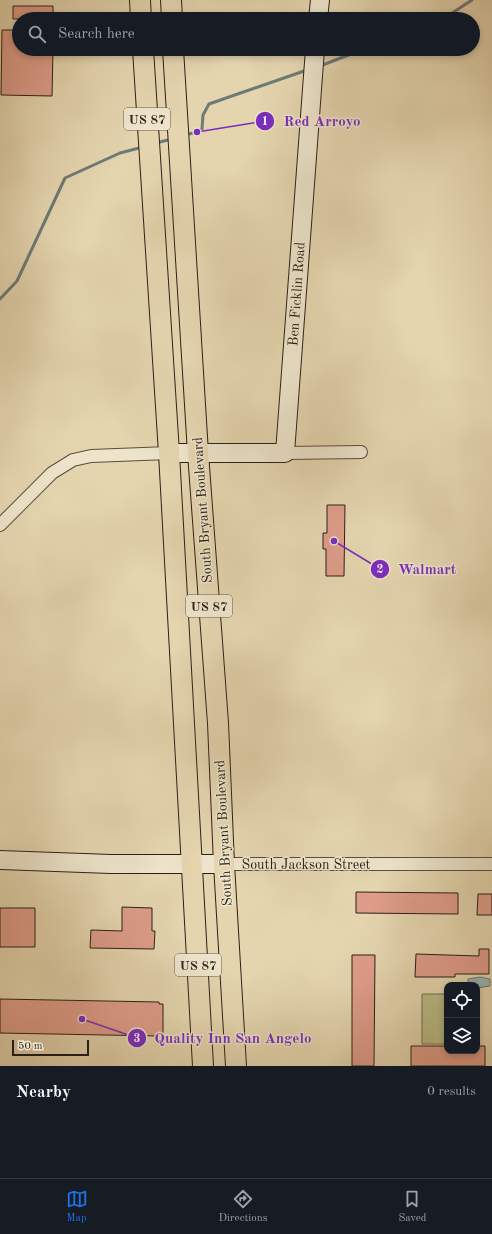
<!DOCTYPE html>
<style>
body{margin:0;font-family:"Old Standard TT",serif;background:#20242c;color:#f1f3f6}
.controls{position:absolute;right:12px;bottom:12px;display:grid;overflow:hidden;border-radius:8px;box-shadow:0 2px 6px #0003}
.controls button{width:36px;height:36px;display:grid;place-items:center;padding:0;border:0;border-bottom:1px solid #363941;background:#171b24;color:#f1f3f6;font:20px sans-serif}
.scale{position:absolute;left:12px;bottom:10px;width:77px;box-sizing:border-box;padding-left:4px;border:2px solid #2b2018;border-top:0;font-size:11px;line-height:14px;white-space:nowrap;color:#2b2018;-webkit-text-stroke:3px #ede4cb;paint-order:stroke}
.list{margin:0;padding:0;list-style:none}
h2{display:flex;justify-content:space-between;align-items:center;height:52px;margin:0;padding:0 16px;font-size:17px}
h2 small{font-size:13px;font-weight:400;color:#9ea1a6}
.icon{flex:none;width:22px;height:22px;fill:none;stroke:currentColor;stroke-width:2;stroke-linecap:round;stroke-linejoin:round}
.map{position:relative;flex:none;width:492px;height:1066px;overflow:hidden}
.search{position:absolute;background:#171b24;box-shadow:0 2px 6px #0003;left:12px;right:12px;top:12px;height:44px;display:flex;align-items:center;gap:10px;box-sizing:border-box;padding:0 14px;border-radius:22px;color:#9ea1a6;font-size:15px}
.sheet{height:112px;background:#171b24}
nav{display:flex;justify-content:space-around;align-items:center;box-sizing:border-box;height:56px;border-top:1px solid #363941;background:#171b24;font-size:11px;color:#9ea1a6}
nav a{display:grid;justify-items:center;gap:2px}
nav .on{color:#1a73e8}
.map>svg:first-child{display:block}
.green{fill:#babc87;stroke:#726e50}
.water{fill:#9ab6b6;stroke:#6e7a77}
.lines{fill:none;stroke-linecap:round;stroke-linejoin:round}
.stream{stroke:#6e7a77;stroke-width:3}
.building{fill:#de9d8a;stroke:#2b2018}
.street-casing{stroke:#594d3e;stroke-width:14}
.secondary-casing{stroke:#2b2018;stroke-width:20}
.primary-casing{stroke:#2b2018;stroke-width:22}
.street{stroke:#ede4cb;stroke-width:12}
.secondary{stroke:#ede4cb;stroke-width:18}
.primary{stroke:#e4d5af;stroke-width:20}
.labels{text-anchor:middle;stroke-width:3;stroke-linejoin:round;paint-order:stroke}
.shield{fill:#ede4cb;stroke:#655b4e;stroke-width:1}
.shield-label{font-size:13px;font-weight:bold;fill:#2b2018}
.street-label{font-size:14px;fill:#2b2018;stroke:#ede4cb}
.leader{fill:none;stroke:#7b2cbf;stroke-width:1.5}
.callout-dot{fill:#7b2cbf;stroke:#ede4cb;stroke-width:1.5}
.mark-label{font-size:12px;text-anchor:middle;font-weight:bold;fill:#fff}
.callout-label{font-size:15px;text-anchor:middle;font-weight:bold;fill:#7b2cbf;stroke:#ede4cb;stroke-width:3;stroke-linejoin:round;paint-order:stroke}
</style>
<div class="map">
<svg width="492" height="1066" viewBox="0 0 492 1066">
<rect width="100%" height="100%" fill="#e4d5af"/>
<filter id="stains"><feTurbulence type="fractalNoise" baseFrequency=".005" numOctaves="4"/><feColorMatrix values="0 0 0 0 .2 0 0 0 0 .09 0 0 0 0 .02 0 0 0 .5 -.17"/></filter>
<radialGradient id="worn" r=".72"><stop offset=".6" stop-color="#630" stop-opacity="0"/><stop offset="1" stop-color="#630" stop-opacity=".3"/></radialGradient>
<path class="green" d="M422,994H447V1044H422Z"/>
<path class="water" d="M480,977L490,979V986L477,988V985H468V979Z"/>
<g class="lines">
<path class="stream" d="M443,19L472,0
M320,66L364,49
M185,135L197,132L202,129L203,115L209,104L307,70
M156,143L172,139
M0,299L17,281L65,178L120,153L143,147"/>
</g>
<path class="building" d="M13,6H53V19H13Z
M2,30H19V49H53L52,96L1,95Z
M327,505H345L344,576H326V549H323V533H327Z
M356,892L458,893V914L356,913Z
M478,894H492V915H477Z
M122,907L152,908V931H155L154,949L90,948L91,930L122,931Z
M0,908H35V947H0Z
M479,949H489V974H455V977H415L416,954L479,956Z
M352,955H375L374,1066H352Z
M0,999L159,1002V1004H163V1033L158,1034V1036L0,1033Z
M411,1046H447V1051H477V1046H485V1066H411Z"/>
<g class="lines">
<g class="street-casing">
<path id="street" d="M285,453L361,452
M0,525L52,473L73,460L91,456L169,453
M224,864H492"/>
</g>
<g class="secondary-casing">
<path id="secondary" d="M318,19L320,0
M169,453H285L315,49
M0,860L111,864H224"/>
</g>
<g class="primary-casing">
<path id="primary" d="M140,0L141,19
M171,0L172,19
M143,49L169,453L203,1066
M173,49L198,453L218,723L224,864L236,1066"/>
</g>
<use href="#street" class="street"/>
<use href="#secondary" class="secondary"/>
<use href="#primary" class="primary"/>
</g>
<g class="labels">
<g class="shield">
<rect x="124" y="108" width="46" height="22" rx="3"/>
<rect x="186" y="595" width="46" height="22" rx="3"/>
<rect x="175" y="954" width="46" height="22" rx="3"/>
</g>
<g class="shield-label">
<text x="147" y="124">US 87</text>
<text x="209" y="611">US 87</text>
<text x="198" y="970">US 87</text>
</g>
<g class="street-label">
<text transform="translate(296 294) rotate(-86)" y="5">Ben Ficklin Road</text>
<text transform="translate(202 510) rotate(-94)" y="5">South Bryant Boulevard</text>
<text transform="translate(223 833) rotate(-93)" y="5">South Bryant Boulevard</text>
<text x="306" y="869">South Jackson Street</text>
</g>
</g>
<path class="leader" d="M197 132L265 121M334 541L380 569M82 1019L137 1038"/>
<g class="callout-dot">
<circle cx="197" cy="132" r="4"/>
<circle cx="334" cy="541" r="4"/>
<circle cx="82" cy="1019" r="4"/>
<circle cx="265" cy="121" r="10"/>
<circle cx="380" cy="569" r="10"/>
<circle cx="137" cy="1038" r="10"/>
</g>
<g class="mark-label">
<text x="265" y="125">1</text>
<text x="380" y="573">2</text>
<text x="137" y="1042">3</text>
</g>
<g class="callout-label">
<text x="322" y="126">Red Arroyo</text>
<text x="427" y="574">Walmart</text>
<text x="233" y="1043">Quality Inn San Angelo</text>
</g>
<rect width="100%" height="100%" filter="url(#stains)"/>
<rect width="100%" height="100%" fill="url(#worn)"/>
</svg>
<div class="controls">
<button><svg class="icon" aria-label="locate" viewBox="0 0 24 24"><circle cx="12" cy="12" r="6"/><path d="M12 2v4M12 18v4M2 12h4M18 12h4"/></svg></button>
<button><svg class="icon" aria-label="layers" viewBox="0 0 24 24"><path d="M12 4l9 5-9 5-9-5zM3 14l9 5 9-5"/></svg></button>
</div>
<div class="scale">50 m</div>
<div class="search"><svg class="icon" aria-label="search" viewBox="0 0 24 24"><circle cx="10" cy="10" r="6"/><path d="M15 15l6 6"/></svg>Search here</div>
</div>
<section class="sheet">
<h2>Nearby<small>0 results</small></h2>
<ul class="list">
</ul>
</section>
<nav>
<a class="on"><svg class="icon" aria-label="map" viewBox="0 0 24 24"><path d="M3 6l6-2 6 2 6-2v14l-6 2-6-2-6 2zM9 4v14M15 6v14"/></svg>Map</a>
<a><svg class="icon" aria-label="directions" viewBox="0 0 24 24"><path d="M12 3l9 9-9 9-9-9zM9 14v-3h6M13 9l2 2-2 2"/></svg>Directions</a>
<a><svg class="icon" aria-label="saved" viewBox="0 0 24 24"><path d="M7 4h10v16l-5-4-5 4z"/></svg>Saved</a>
</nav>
